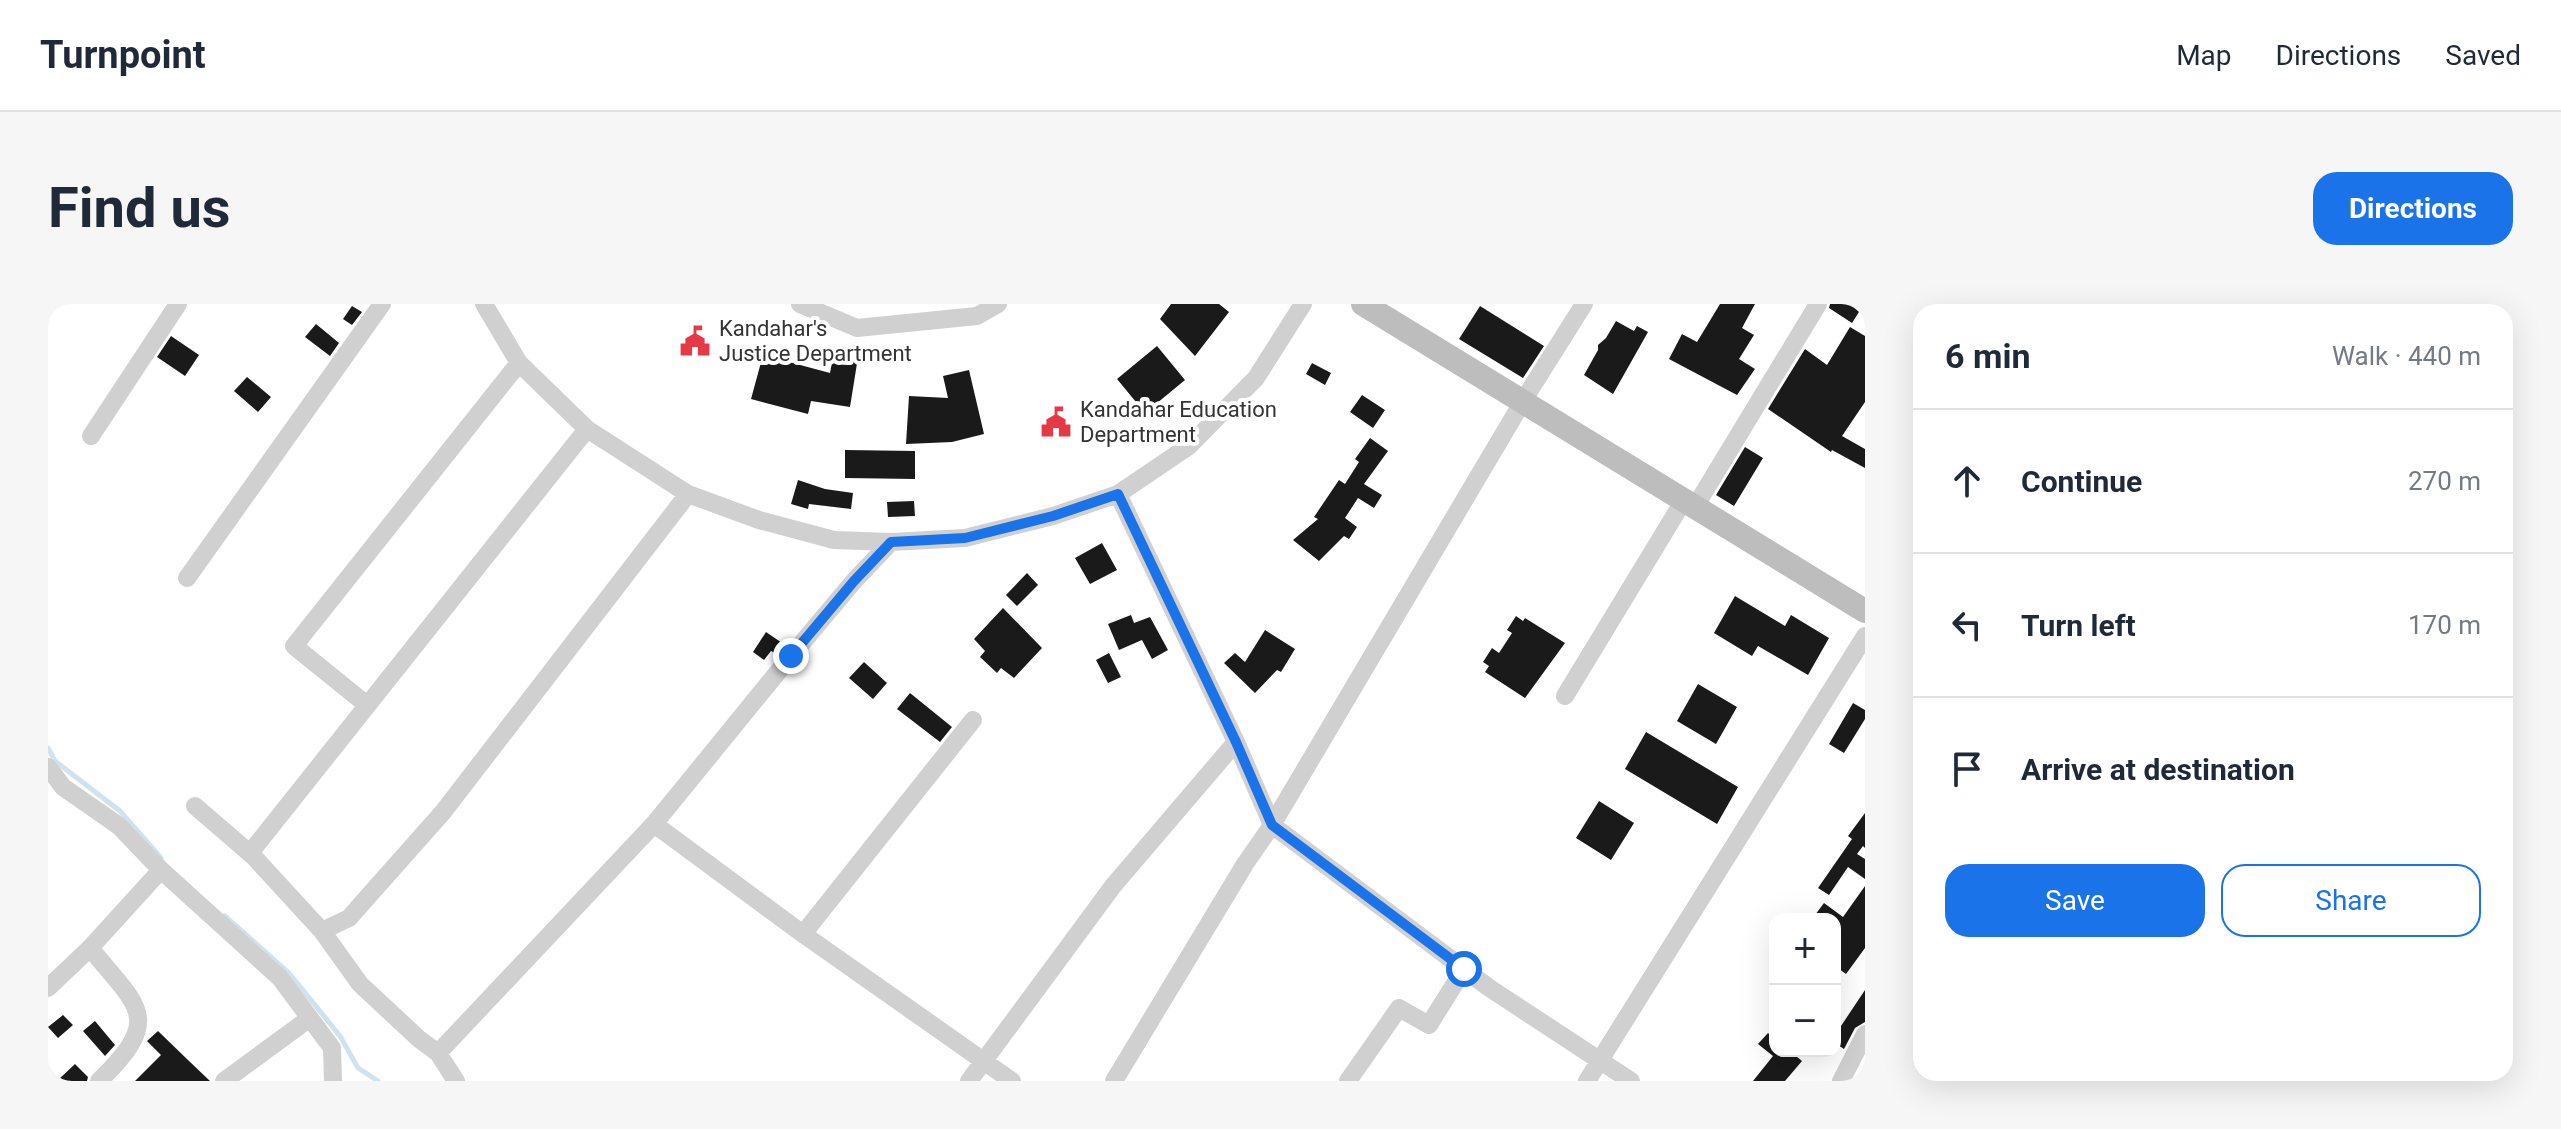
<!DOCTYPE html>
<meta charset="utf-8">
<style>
body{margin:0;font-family:Roboto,sans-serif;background:#f6f6f7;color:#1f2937}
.controls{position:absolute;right:24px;bottom:24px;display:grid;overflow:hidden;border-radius:16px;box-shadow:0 8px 32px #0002}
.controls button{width:72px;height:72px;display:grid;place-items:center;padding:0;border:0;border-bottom:2px solid #e0e1e3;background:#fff;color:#1f2937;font:40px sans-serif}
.stop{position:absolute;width:24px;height:24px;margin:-18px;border:6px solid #1a73e8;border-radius:50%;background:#fff}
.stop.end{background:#1a73e8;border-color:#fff;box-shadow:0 2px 8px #0008}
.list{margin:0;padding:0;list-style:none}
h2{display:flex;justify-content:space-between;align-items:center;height:104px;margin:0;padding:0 32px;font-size:34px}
h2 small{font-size:26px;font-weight:400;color:#747a83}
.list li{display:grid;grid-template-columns:52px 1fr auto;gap:24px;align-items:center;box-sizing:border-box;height:144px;padding:0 32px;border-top:2px solid #e0e1e3}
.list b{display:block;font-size:30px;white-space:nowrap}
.list em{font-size:26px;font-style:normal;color:#747a83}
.actions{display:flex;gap:16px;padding:24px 32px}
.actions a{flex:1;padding:18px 0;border:2px solid #1a73e8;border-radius:24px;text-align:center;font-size:28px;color:#1a73e8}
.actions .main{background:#1a73e8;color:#fff}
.icon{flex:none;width:44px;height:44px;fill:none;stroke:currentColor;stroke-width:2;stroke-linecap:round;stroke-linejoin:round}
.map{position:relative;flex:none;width:1817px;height:777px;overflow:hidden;border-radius:24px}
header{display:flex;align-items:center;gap:48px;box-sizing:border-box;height:112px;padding:0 40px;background:#fff;border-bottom:2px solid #e0e1e3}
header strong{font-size:38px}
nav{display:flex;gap:44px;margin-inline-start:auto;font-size:28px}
.intro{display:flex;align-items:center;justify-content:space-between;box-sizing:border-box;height:192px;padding:0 48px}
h1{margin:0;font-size:56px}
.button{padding:20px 36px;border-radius:24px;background:#1a73e8;color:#fff;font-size:28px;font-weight:700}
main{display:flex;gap:48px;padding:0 48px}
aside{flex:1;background:#fff;border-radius:24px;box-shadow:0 8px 32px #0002}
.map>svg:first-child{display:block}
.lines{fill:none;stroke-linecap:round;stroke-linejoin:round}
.stream{stroke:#cfe2ee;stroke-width:5}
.building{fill:#1a1a1a}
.street{stroke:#d0d0d0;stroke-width:18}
.secondary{stroke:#bdbdbd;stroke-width:24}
.route{stroke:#1a73e8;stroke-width:10}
.labels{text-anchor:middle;stroke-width:8;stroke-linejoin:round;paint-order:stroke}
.poi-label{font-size:22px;fill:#333;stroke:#fff;text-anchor:start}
</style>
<header>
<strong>Turnpoint</strong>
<nav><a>Map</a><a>Directions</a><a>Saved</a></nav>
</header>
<div class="intro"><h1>Find us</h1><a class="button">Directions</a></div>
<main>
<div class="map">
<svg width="1817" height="777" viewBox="0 0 1817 777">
<rect width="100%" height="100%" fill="#fff"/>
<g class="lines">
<path class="stream" d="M0,444L7,457L72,507L113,554
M177,612L241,669L292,732L310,764L330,777"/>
</g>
<path class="building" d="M1123,0H1171L1181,8L1147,52L1112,15Z
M1672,0H1707L1694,24L1706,31L1691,55L1707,65L1689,91L1621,55L1634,30L1649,38Z
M1782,0H1816L1804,19L1781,4Z
M304,2L314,8L304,21L295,15Z
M1432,2L1496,42L1475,74L1411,35Z
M1568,17L1586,27L1589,22L1600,28L1565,90L1536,71L1550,46V41L1558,34Z
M268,20L291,39L282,52L257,33Z
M1802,23L1817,32V98L1794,132L1817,145V164L1784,146L1783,148L1720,105L1757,45L1779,61Z
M123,32L151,51L137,72L109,53Z
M1109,42L1137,76L1097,109L1069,75Z
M787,43L811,47L802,103L763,97L760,110L703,95L715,51L782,69Z
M1264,59L1283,69L1277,81L1258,70Z
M921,66L936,130L904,138L858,140L861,92L900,94L895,72Z
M199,73L223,93L210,108L186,87Z
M1314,91L1337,106L1325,124L1302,108Z
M1322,134L1340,147L1316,180L1334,191L1326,204L1310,194L1297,214L1309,223L1301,235L1296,232L1271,257L1245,236L1270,215L1266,213L1291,176L1297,180L1311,158L1307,155Z
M1697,143L1715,154L1686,202L1668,191Z
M797,146L867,147V175L797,174Z
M750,176L777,185L805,189L803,205L761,200L760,205L743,200Z
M866,197L867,212L840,213L839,198Z
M1054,239L1069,266L1042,280L1027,254Z
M979,269L990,281L969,302L958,291Z
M1687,292L1737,322L1743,311L1781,334L1760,371L1710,342L1704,352L1666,329Z
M955,304L994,344L966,374L953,364L949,369L932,353L937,347L926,335Z
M1083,311L1086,319L1102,313L1120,346L1104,355L1094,336L1071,346L1060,320Z
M1468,312L1475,317L1477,314L1517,339L1477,394L1437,368L1441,362L1435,358L1444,344L1451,349L1464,329L1459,326Z
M1217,326L1247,345L1233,368L1229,366L1207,389L1176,359L1187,349L1197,358Z
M718,328L737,341L729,350L723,347L716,356L705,348Z
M1061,349L1073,373L1060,379L1048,356Z
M816,358L839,379L825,395L801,374Z
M1650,380L1689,403L1668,440L1629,417Z
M862,389L904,423L892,438L849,405Z
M1805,399L1817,406V415L1796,449L1781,440Z
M1598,428L1690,483L1669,520L1577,465Z
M1551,497L1586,519L1563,556L1528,534Z
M1817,509V544L1815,542L1809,550L1817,555V575L1800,563L1781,591L1770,584L1804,535L1800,532Z
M1817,582V644L1798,670L1787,662V615H1764L1776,599L1795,613Z
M1817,686V718L1807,724L1796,745L1787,739V731Z
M15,711L25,721L10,734L0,723Z
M47,717L67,741L57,752L35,727Z
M110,727L141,757L162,777H87L113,751L99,737Z
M1720,729L1727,735V750L1729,747H1742L1754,757L1737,777H1705L1725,752L1710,740Z
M27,760L40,773L39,777H9Z"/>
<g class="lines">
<path class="street" d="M436,0L471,59L539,125L640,190L711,216L786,236L843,238L917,234L1005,212L1070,190L1141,142L1208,74L1255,0
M752,0L809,24L929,12L950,0
M43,132L130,0
M1070,190L1188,438L1224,521L1440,683L1583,777
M1647,203L1770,0
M139,274L334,0
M1517,392L1636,196
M319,401L246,342L471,59
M0,463L15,483L71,522L113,566L232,674L284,744L285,777
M147,502L206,553L274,627L312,680L371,735L390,749L408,777
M606,520L755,630L964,777
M202,549L539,125
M274,627L301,614L395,508L640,190
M755,630L925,416
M42,644C91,704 116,714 51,777
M0,684L42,644L113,566
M390,749L606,520L743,352L806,277L843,238
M176,777L262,714
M921,777L1065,582L1188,438
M1066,777L1197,560L1224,521L1475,97L1536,0
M1300,777L1351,704L1381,721L1416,665
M1539,777L1817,332
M1793,777L1817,730"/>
<path class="secondary" d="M1315,0L1817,307"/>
</g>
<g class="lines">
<path class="route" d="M743,352L806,277L843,238L917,234L1005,212L1070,190L1188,438L1224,521L1416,665"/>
</g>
<defs>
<g id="civic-bare" transform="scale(2.4)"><path d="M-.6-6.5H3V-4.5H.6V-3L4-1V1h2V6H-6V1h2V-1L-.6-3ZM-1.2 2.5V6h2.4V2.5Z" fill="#e63946" stroke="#fff" stroke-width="2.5" paint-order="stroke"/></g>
</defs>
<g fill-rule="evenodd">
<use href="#civic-bare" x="647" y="37"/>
<use href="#civic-bare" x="1008" y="118"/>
</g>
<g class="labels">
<g class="poi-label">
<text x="671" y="32">Kandahar's<tspan x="671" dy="25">Justice Department</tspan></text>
<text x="1032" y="113">Kandahar Education<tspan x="1032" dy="25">Department</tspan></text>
</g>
</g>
</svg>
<div class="controls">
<button>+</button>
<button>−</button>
</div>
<div class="stop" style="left:1416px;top:665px"></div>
<div class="stop end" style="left:743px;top:352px"></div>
</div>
<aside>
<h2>6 min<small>Walk · 440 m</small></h2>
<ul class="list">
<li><svg class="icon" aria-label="ahead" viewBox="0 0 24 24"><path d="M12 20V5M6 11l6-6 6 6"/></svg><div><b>Continue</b></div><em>270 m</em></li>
<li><svg class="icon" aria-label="left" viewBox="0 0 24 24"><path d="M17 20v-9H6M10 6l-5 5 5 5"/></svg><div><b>Turn left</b></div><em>170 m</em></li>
<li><svg class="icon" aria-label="arrive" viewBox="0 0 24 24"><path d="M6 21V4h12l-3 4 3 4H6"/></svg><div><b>Arrive at destination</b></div></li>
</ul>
<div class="actions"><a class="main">Save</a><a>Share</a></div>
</aside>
</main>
